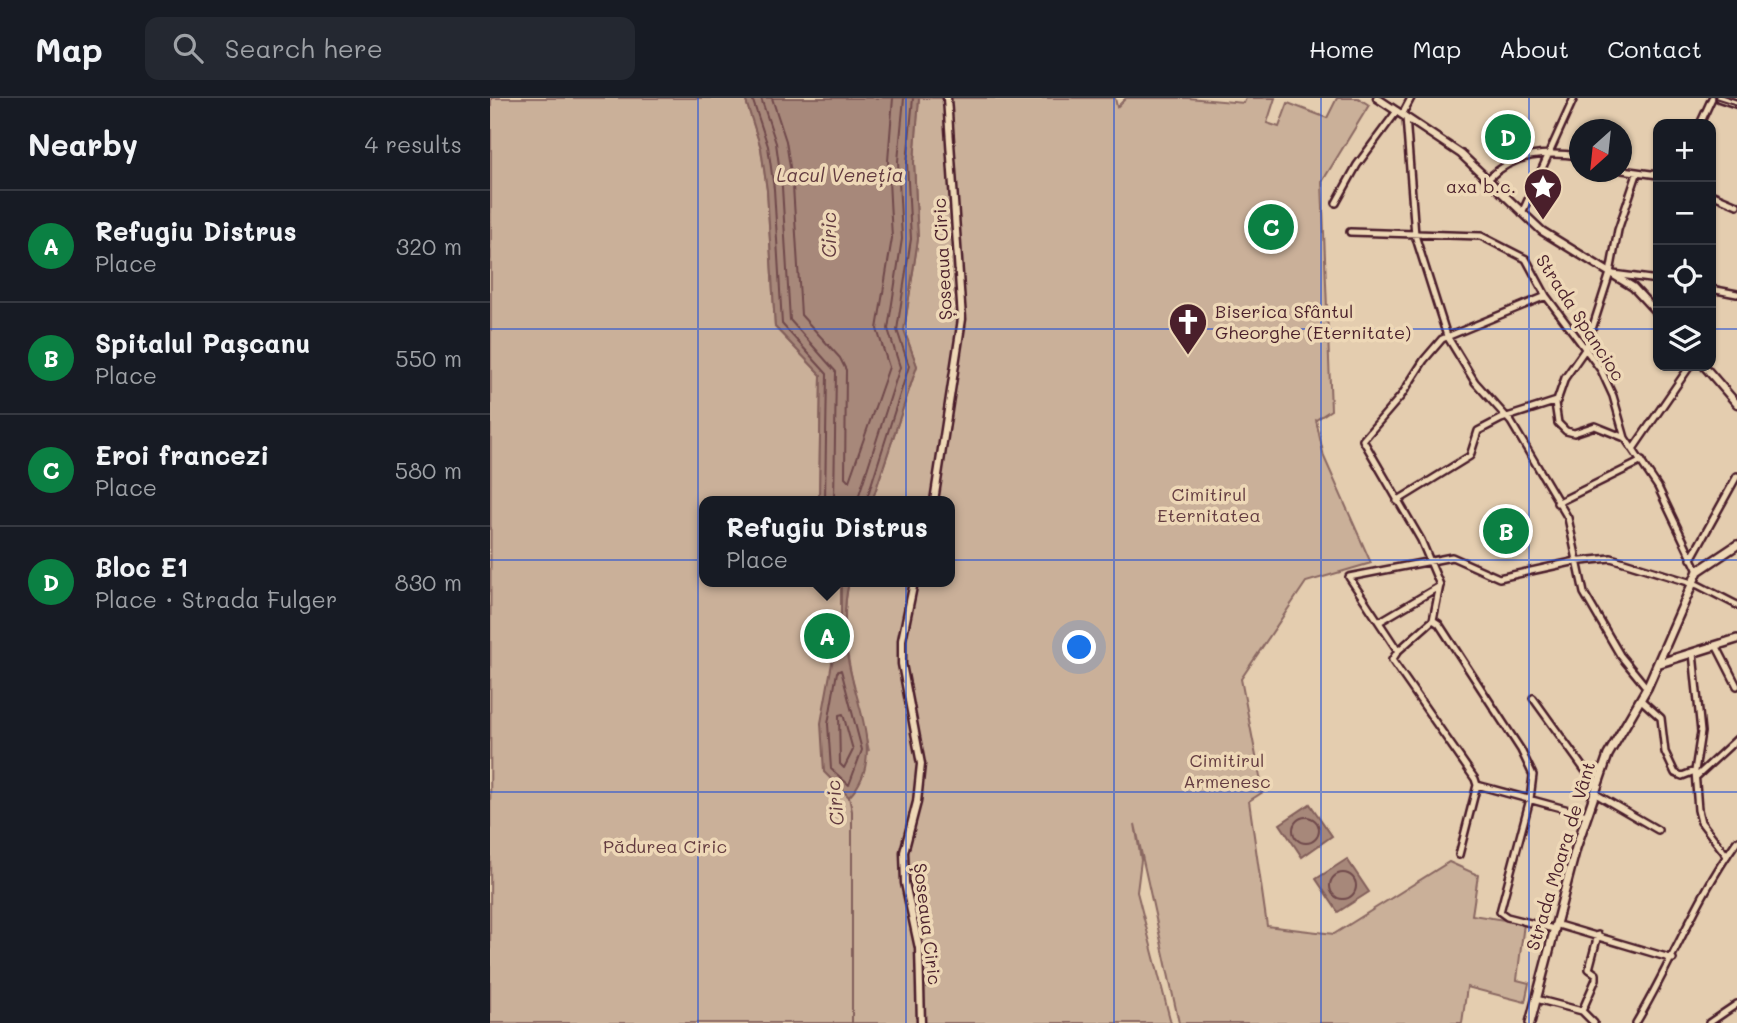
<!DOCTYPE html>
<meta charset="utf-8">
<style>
body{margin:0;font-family:Mali,sans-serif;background:#242831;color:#f1f3f6}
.controls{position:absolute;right:21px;top:21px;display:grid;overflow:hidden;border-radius:14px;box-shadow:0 2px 5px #0004}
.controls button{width:63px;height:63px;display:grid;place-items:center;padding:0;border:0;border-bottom:2px solid #363941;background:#171b24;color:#f1f3f6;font:35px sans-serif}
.compass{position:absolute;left:1079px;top:21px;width:63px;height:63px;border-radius:50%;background:#171b24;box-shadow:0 2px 5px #0004;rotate:207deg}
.you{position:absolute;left:590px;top:550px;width:24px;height:24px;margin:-18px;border:5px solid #fff;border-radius:50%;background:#1a73e8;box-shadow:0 0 0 10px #1a73e833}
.badge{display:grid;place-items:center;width:46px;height:46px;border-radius:50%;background:#0b8043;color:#fff;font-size:23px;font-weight:700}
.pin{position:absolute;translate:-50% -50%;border:4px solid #fff;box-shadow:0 2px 7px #0006}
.popup{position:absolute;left:209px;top:398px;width:256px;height:91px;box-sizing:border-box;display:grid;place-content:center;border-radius:14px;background:#171b24;filter:drop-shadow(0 2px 5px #0005);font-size:23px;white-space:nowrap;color:#9ea1a6}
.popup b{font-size:26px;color:#f1f3f6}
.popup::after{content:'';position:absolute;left:50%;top:100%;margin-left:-14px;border:14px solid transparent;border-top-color:#171b24}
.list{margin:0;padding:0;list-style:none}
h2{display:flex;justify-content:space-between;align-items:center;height:91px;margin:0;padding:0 28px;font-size:30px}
h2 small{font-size:23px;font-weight:400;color:#9ea1a6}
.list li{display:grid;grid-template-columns:46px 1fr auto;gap:21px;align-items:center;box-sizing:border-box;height:112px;padding:0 28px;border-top:2px solid #363941}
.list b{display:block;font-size:26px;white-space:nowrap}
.list p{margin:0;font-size:23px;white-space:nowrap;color:#9ea1a6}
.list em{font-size:23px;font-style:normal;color:#9ea1a6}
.icon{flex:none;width:38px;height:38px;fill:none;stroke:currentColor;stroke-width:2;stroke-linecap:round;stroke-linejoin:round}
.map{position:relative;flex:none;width:1247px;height:925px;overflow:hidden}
header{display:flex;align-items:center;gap:42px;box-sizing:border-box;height:98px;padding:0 35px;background:#171b24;border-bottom:2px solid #363941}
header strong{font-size:33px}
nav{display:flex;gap:38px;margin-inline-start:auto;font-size:24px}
.search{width:490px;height:63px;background:#242831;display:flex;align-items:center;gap:18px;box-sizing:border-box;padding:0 24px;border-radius:14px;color:#9ea1a6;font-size:26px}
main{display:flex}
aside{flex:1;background:#171b24}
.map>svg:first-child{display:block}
.green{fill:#cab099;stroke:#8a6862;stroke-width:2}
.water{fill:#a7887a;stroke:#825e5a;stroke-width:2}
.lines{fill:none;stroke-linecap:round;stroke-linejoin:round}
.shore{stroke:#6f494b;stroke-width:2}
.stream{stroke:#825e5a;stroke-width:2}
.minor-casing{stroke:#4a1f2b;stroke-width:10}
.tertiary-casing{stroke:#4a1f2b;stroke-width:11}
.secondary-casing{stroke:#4a1f2b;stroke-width:12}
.minor{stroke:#eed8b7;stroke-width:5}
.tertiary{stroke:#eed8b7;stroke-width:6}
.secondary{stroke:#eed8b7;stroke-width:7}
.tram{stroke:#4a1f2b;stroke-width:2}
.grid{fill:none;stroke:#1d4ed8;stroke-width:2;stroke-opacity:0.55}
.labels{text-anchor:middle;stroke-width:7;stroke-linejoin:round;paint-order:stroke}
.poi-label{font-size:18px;fill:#4a1f2b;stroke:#eed8b7;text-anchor:end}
.street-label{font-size:18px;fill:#4a1f2b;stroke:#eed8b7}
.park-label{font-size:18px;fill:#643c41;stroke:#eed8b7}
.water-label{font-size:19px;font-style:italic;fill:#61393f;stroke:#eed8b7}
</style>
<header>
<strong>Map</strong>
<div class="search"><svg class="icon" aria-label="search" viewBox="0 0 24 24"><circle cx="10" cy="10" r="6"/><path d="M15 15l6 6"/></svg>Search here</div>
<nav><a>Home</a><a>Map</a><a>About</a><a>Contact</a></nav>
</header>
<main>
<aside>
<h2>Nearby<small>4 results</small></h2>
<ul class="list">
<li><span class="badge">A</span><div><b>Refugiu Distrus</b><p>Place</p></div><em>320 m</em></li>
<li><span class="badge">B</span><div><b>Spitalul Pașcanu</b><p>Place</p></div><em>550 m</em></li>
<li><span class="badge">C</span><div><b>Eroi francezi</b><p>Place</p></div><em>580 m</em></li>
<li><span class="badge">D</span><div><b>Bloc E1</b><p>Place · Strada Fulger</p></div><em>830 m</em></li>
</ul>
</aside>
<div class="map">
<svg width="1247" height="925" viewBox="0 0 1247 925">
<rect width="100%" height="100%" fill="#e4cdaf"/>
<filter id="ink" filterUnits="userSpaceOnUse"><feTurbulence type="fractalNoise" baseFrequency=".0143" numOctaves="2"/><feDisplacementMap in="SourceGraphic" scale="14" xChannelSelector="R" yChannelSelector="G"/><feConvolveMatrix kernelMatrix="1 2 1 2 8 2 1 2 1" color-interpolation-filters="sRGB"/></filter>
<g filter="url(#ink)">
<path class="green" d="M1,0H255L271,50L277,92L285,229L331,277L329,403H215V484H351V542L342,565L379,653C367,598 346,540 359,484H460V403H382L427,268L414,232L428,141L424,64L429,0H625L627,9L636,0H698L754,5L756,0H785L777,25L789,29L798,5L837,20L847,0H868L879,7L832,84L841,312L826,322L834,359L881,465L816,484L751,581L773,694L759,703L777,828L844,836L959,764L988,777L982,817L1034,825L1027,882L1039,885L1035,904L977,889L972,925H689L645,726L651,762L647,794L681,925H0Z"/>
<path class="water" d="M255,0H429L424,64L428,141L414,232L427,268L382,403H329L331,277L285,229L277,92L271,50Z
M351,484H359C354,504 354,527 356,549C360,597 399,658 359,699L334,674L331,625L342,565L351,542Z
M820,706L842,738L812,759L790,726Z
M857,761L879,794L848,814L826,781Z"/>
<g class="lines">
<path class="shore" d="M262,0L278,48L284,91L292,226L337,276L335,403
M271,0L286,45L292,89L300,222L346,274L344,403
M282,0L296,43L303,88L311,217L350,260L356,272L355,379L359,383L399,269L387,231L402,140L398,63L403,0
M367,403L410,269L398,231L412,141L408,63L414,0
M376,403L419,268L407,232L421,141L417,64L423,0
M351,572L372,652L359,687L341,671L338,626L347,574Z
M353,616L363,652L354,670L350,666L349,617Z
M803 732a13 13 0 1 1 26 0a13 13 0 1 1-26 0Z
M840 788a13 13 0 1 1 26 0a13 13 0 1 1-26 0Z"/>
<path class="stream" d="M359,699L362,713V925"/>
<g class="minor-casing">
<path id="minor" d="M912,17L921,0
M916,19L925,137L957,238L985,284L1021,324L1078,420L1094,495L1130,557L1157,590
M1210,26L1222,0
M1132,72L1168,77
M998,81C1025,55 1055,53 1090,58
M1221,96L1247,107
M846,105L867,67L907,13
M1032,115L1084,0
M860,134L991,138L1036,161L1056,198L1111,272L1123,298L1135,340L1168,389L1208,473
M1123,176L1168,182
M1221,191L1247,196
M1065,305L1068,325L1076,333L1084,335L1105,328L1135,340
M1143,351L1200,268
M907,403L980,358L988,333L1011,321L1067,303L1075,280L1096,250L1120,175L1128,132L1147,76
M1067,405L1152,363
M1201,461L1247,378
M950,487L943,522L949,526L1031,652L1043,677L1040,701L1010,814L1017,819L1064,831
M950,487L931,442L873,342L911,298L934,262L952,241L1056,198
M889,524L950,488
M1227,549L1247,588
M908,553L943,522
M1203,555L1211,634L1205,673L1208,712L1211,724L1237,758
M1043,600L1107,689
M1150,601L1171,620L1175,654L1185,675L1192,678L1205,673
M1206,679L1247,641
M987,687L1097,717
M1104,695L1168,732
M969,757L987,687L985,681L902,562L908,553L859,479L962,459L1009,480L1082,464L1121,460L1208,487L1247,507
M1065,826L1183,861
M1046,901L1092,913L1104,925
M1092,913L1106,881V876L1099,871L1108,837
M1146,925C1182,865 1206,800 1247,743
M1219,925L1247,906"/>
</g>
<g class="tertiary-casing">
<path id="tertiary" d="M887,0L971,56L1052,133L1143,189L1168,216
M1229,0L1247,6
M1214,268L1247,306
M444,403L472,221L457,0
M424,484L412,542V566L431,666L427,704L414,754L415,785L429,850L431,925"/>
</g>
<g class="secondary-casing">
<path id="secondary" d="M1170,565L1247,541
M1040,925L1086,750L1118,657L1157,590L1208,473L1247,447"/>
</g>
<use href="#minor" class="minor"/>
<use href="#tertiary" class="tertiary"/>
<use href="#secondary" class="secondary"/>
<path class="tram" d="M1225,0L1247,7"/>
</g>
</g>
<path class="grid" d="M208,0V925M416,0V925M624,0V925M831,0V925M1039,0V925M0,231H1168M1221,231H1247M0,462H1247M0,694H1247"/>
<defs>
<g id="sight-pin" transform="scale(2.0125)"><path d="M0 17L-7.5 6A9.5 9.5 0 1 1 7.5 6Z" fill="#4a1f2b" stroke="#eed8b7"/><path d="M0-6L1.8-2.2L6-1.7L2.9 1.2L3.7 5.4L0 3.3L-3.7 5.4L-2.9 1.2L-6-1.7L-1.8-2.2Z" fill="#fff"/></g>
<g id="church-pin" transform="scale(2.0125)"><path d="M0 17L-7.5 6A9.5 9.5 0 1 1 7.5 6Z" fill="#4a1f2b" stroke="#eed8b7"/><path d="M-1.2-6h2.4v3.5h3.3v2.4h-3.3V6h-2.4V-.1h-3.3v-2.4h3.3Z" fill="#fff"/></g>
</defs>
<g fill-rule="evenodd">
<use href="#sight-pin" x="1053" y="89"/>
<use href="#church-pin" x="698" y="224"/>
</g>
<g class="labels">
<g class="poi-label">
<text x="1026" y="95">axa b.c.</text>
<text x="725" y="220" text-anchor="start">Biserica Sfântul<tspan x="725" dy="21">Gheorghe (Eternitate)</tspan></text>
</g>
<g class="street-label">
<text transform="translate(453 161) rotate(-93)" y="6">Șoseaua Ciric</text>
<text transform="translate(1090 220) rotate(57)" y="6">Strada Spancioc</text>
<text transform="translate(1071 758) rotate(-73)" y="6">Strada Moara de Vânt</text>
<text transform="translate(437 826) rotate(83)" y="6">Șoseaua Ciric</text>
</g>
<g class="park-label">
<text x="719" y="403">Cimitirul<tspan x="719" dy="21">Eternitatea</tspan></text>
<text x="737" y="669">Cimitirul<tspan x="737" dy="21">Armenesc</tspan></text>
<text x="175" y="755">Pădurea Ciric</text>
</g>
<g class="water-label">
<text x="350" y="84">Lacul Veneția</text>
<text transform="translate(339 137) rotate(-90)" y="7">Ciric</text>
<text transform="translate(345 705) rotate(-96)" y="7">Ciric</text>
</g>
</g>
</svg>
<div class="controls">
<button>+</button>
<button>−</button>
<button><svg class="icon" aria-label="locate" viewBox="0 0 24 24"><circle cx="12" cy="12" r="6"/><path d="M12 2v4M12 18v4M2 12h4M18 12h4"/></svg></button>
<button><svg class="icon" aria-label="layers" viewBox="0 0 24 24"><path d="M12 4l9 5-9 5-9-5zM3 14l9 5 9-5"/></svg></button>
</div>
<svg class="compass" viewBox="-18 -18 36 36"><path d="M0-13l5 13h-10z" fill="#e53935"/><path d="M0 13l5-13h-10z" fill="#9ea1a6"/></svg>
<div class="you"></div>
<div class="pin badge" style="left:337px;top:538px">A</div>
<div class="popup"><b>Refugiu Distrus</b>Place</div>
<div class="pin badge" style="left:1016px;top:433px">B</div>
<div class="pin badge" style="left:781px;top:129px">C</div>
<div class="pin badge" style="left:1018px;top:39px">D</div>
</div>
</main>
